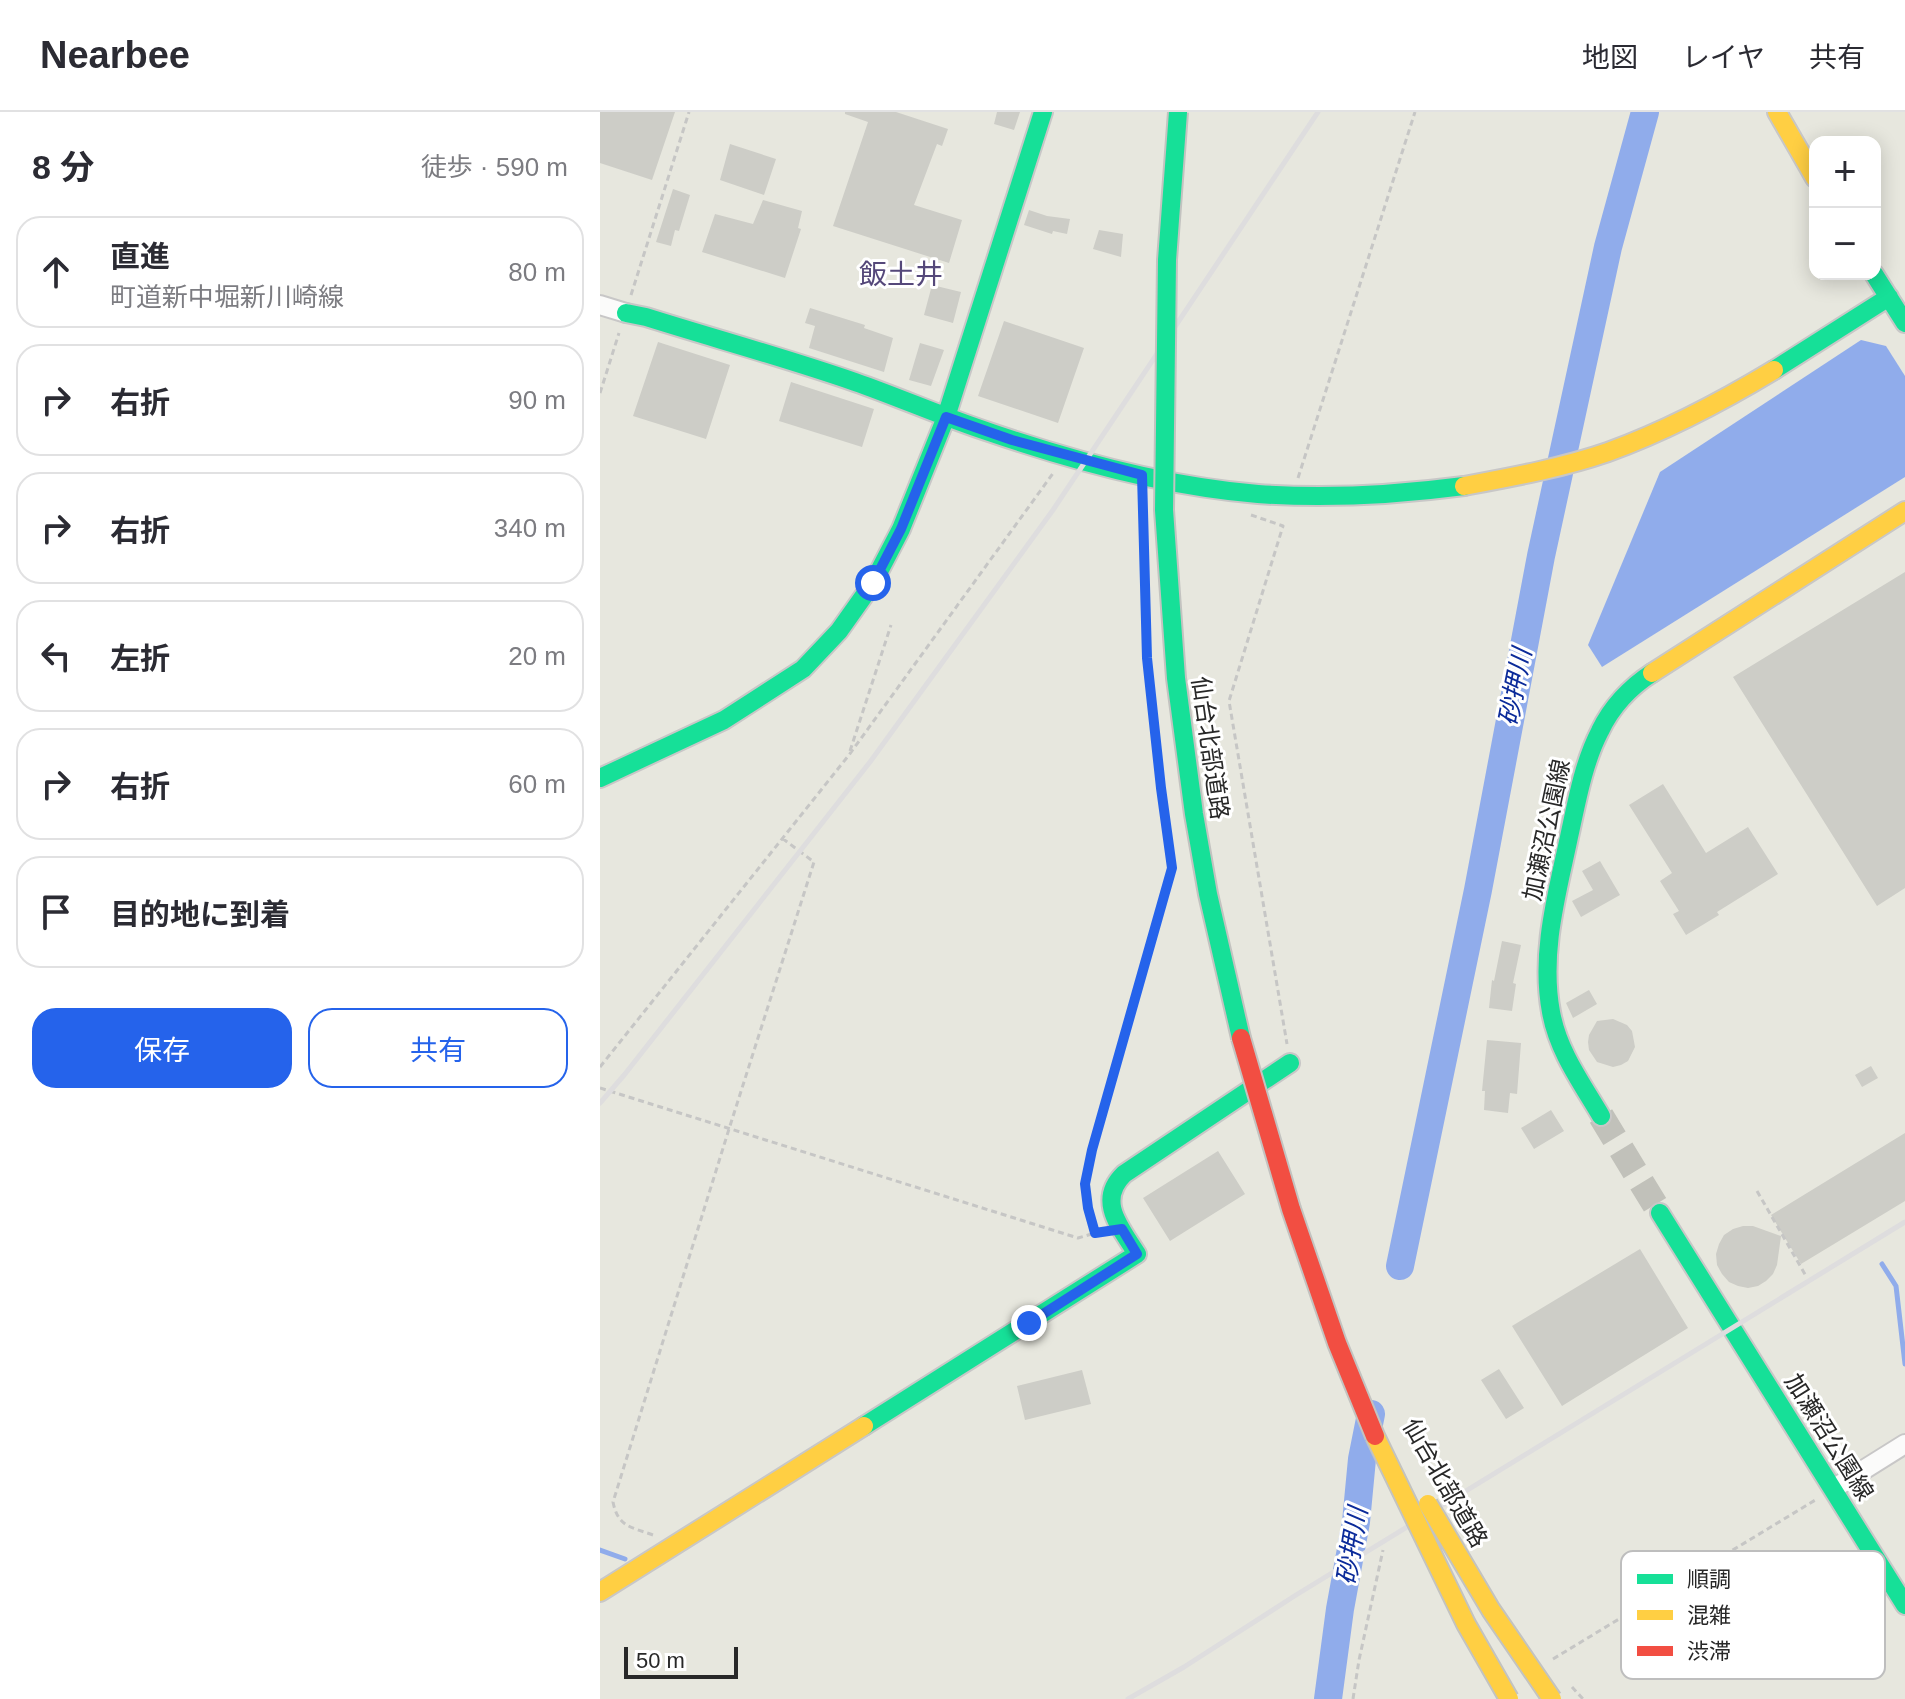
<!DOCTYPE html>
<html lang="ja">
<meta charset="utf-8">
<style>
body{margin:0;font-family:Arial,"Noto Sans JP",sans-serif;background:#f7f7f7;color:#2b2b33}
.controls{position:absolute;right:24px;top:24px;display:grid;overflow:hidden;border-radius:16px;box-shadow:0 4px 20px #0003}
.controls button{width:72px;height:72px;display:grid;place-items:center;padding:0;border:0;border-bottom:2px solid #e1e1e2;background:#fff;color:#2b2b33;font:40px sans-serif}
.scale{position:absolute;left:24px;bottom:20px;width:114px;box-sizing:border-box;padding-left:8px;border:4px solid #282828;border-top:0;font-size:22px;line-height:28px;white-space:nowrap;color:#282828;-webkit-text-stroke:6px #fff;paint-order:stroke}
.stop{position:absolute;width:24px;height:24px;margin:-18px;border:6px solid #2563eb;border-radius:50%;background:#fff}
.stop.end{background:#2563eb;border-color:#fff;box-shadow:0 2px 8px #0008}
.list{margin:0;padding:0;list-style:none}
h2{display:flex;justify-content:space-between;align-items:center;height:104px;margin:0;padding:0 32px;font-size:34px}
h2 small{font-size:26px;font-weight:400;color:#7c7c81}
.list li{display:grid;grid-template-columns:52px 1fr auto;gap:24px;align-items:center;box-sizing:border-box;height:112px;margin:0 16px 16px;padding:0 16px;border:2px solid #e1e1e2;border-radius:24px}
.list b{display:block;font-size:30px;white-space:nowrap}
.list p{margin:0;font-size:26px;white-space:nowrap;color:#7c7c81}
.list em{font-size:26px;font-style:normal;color:#7c7c81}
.actions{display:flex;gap:16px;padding:24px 32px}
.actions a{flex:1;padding:18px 0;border:2px solid #2563eb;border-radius:24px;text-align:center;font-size:28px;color:#2563eb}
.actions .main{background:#2563eb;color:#fff}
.icon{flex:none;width:44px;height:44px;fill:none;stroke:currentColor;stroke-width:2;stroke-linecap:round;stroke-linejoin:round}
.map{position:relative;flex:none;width:1305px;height:1587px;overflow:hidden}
header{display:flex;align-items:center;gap:48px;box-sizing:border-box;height:112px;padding:0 40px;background:#fff;border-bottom:2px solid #e1e1e2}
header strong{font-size:38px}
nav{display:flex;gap:44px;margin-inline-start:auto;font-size:28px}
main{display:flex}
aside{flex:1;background:#fff}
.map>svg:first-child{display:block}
.water{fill:#90aceb}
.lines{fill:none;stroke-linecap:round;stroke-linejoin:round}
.stream{stroke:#90aceb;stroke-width:5}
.river{stroke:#90aceb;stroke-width:28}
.building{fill:#cdcdc7}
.secondary-tunnel{stroke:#c1c1ba;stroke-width:26;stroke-dasharray:26 13;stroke-linecap:butt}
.street-casing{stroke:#c8c7c7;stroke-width:22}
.fast-casing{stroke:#c8c7c7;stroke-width:22}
.slow-casing{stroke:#c8c7c7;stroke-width:22}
.path{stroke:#c6c6c5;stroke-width:3;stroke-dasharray:6 4;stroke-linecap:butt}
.street{stroke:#fbfbfa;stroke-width:18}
.fast{stroke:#16e098;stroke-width:18}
.slow{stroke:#ffcf43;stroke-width:18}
.rail{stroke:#deddde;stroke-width:5}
.fast-bridge-casing{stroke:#c3c3c0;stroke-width:22;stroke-linecap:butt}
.slow-bridge-casing{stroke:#c3c3c0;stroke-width:22;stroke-linecap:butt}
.jam-bridge-casing{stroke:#c3c3c0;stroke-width:22;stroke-linecap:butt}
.fast-bridge{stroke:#16e098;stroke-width:18}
.slow-bridge{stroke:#ffcf43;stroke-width:18}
.jam-bridge{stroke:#f24e42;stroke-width:18}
.route{stroke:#2563eb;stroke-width:10}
.labels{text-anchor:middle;stroke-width:6;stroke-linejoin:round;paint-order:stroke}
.street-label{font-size:24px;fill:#282828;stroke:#fff}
.water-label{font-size:26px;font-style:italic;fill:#0b2b9a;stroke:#fff}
.quarter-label{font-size:28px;fill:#55487a;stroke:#fff}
.key{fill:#fff;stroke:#bebebe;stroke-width:2}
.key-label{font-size:22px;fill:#282828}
</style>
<header>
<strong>Nearbee</strong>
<nav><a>地図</a><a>レイヤ</a><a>共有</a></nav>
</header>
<main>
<aside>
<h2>8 分<small>徒歩 · 590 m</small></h2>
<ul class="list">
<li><svg class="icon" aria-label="ahead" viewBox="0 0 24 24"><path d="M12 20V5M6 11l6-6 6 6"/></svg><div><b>直進</b><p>町道新中堀新川崎線</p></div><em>80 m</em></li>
<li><svg class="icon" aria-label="right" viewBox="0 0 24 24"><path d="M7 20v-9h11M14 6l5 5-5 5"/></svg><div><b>右折</b></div><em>90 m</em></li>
<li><svg class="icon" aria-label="right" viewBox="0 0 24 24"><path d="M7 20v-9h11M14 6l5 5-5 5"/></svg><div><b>右折</b></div><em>340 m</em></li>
<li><svg class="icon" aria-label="left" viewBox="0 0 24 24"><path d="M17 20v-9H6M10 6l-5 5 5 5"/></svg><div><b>左折</b></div><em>20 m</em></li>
<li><svg class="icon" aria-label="right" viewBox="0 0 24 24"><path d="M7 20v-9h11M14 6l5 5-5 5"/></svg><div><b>右折</b></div><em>60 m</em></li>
<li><svg class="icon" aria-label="arrive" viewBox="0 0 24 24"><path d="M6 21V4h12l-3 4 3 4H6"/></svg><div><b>目的地に到着</b></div></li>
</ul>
<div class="actions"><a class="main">保存</a><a>共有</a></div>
</aside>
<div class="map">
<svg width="1305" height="1587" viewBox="0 0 1305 1587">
<rect width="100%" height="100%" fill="#e7e7de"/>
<path class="water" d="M1261,228L1286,234L1305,264V365L1002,555L988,533L1060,360Z"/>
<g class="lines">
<path class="stream" d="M1282,1152L1296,1174L1305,1252
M0,1438L25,1447"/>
<path class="river" d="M800,1154L878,778L941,444L1008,135L1045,0
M728,1587L740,1497L756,1410L762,1347L771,1302"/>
</g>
<path class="building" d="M0,0H75L52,68L0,51Z
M245,0H296L348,17L342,34L337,32L314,93L362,108L349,151L233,114L268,10L245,2Z
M397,0H420L414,18L394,12Z
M130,32L176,47L164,83L120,68Z
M73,77L90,83L79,119L75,118L71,134L56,130Z
M163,88L202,99L198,116L201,117L185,166L102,140L115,102L153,112Z
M429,98L447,104L470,107L467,122L453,119L452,122L424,113Z
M499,118L523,122L521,145L493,137Z
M332,173L361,180L353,211L324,203Z
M210,196L265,213L264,216L293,226L284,260L209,236L215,214L205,211Z
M404,209L484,236L458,311L378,284Z
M58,230L130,253L106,327L33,304Z
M320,231L344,238L331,274L309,268Z
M191,270L274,297L262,335L179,309Z
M1305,460V776L1277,794L1133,565Z
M1063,672L1106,741L1148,715L1178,762L1117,800L1119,803L1086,823L1073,802L1079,799L1060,769L1072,761L1029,693Z
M1000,749L1020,783L981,805L972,789L993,778L982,759Z
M902,829L921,833L913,871L916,872L912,899L889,896L892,868L894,869Z
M989,878L997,892L973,906L966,891Z
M1013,907L1027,913L1032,919L1035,935L1028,949L1021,953L1013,955L997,950L989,938L988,930L989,923L997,909Z
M887,928L921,931L917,982L910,981L908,1001L884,998L885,979H882Z
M1271,954L1278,966L1262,975L1255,963Z
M951,998L964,1019L934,1037L921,1016Z
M1305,1021V1089L1201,1152L1171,1103Z
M618,1039L645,1082L570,1129L543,1086Z
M1143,1114H1153L1181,1124L1177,1153L1173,1162L1166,1169L1158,1174L1148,1176L1138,1174L1129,1170L1122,1162L1117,1153L1116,1142L1119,1132L1124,1123L1133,1117Z
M1040,1137L1088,1216L962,1294L912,1214Z
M899,1257L924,1296L906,1307L881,1268Z
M482,1258L491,1292L425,1308L417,1274Z"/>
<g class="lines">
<path class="secondary-tunnel" d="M1001,1004L1060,1101"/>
<g class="street-casing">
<path id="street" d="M0,193L26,201
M1233,1377L1305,1332"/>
</g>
<g class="fast-casing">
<path id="fast" d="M1274,162L1305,211
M26,201L46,205C116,227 186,246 255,270C301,286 345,306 392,321C474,349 571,375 658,382C727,387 795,383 864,374
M1174,258L1289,185
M0,666L124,608L203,557L239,519L273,471L301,417L346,305L443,0
M1001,1004C981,970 958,939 951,900C940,841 957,782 969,725C977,689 983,652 1000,619C1011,596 1030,575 1052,561
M1060,1101L1305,1493
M264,1314L537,1142C521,1116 496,1089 524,1062L690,951"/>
</g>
<g class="slow-casing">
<path id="slow" d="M1177,0L1215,66
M864,374C912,365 962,356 1008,340C1066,319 1121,290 1174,258
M1052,561L1305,399
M0,1480L264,1314"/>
</g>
<path class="path" d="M31,183L89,0
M0,281L19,221
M698,366L815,0
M651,403L683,414L629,589L687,932
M250,639L291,513
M0,955L249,643L454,360
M0,976L478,1126L495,1121
M1157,1079L1206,1164
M498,1120L495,1121L488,1096L485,1072L492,1038L572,756L561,676L547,546L545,482
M53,1423C31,1415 18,1415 13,1390L129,1017L214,750L182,726
M953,1547L1217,1387
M972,1575L983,1587
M753,1587L759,1548L783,1438"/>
<use href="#street" class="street"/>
<use href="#fast" class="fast"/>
<use href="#slow" class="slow"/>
<path class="rail" d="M0,991L25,962L270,650L453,398L718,0
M528,1587L584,1555L696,1483L1305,1110"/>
<g class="fast-bridge-casing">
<path id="fast-bridge" d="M578,0L567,148L564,398L576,566L594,702L608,782L641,926"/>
</g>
<g class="slow-bridge-casing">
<path id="slow-bridge" d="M775,1324L866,1512L909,1587
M828,1392L891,1498L952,1587"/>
</g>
<g class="jam-bridge-casing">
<path id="jam-bridge" d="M641,926L691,1097L737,1231L775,1324"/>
</g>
<use href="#fast-bridge" class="fast-bridge"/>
<use href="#slow-bridge" class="slow-bridge"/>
<use href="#jam-bridge" class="jam-bridge"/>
</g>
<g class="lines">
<path class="route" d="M273,471L301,417L346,305L412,328L542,363L547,546L561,676L572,756L492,1038L485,1072L488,1096L495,1121L522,1117L537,1142L429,1211"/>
</g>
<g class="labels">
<g class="street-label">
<text transform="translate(610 636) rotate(82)" y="8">仙台北部道路</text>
<text transform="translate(947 718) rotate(-78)" y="8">加瀬沼公園線</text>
<text transform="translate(1229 1325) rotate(58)" y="8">加瀬沼公園線</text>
<text transform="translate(845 1371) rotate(60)" y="8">仙台北部道路</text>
</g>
<g class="water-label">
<text transform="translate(915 575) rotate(-79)" y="9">砂押川</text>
<text transform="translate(752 1434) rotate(-81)" y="9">砂押川</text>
</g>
<g class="quarter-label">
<text x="301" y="172">飯土井</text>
</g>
</g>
<rect x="1021" y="1439" width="264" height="128" rx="12" class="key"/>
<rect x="1037" y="1462" width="36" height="10" fill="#16e098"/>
<rect x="1037" y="1498" width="36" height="10" fill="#ffcf43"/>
<rect x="1037" y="1534" width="36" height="10" fill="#f24e42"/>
<g class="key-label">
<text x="1087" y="1475">順調</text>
<text x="1087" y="1511">混雑</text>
<text x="1087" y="1547">渋滞</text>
</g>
</svg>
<div class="controls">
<button>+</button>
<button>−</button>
</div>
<div class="scale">50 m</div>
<div class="stop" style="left:273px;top:471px"></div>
<div class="stop end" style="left:429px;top:1211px"></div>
</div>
</main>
